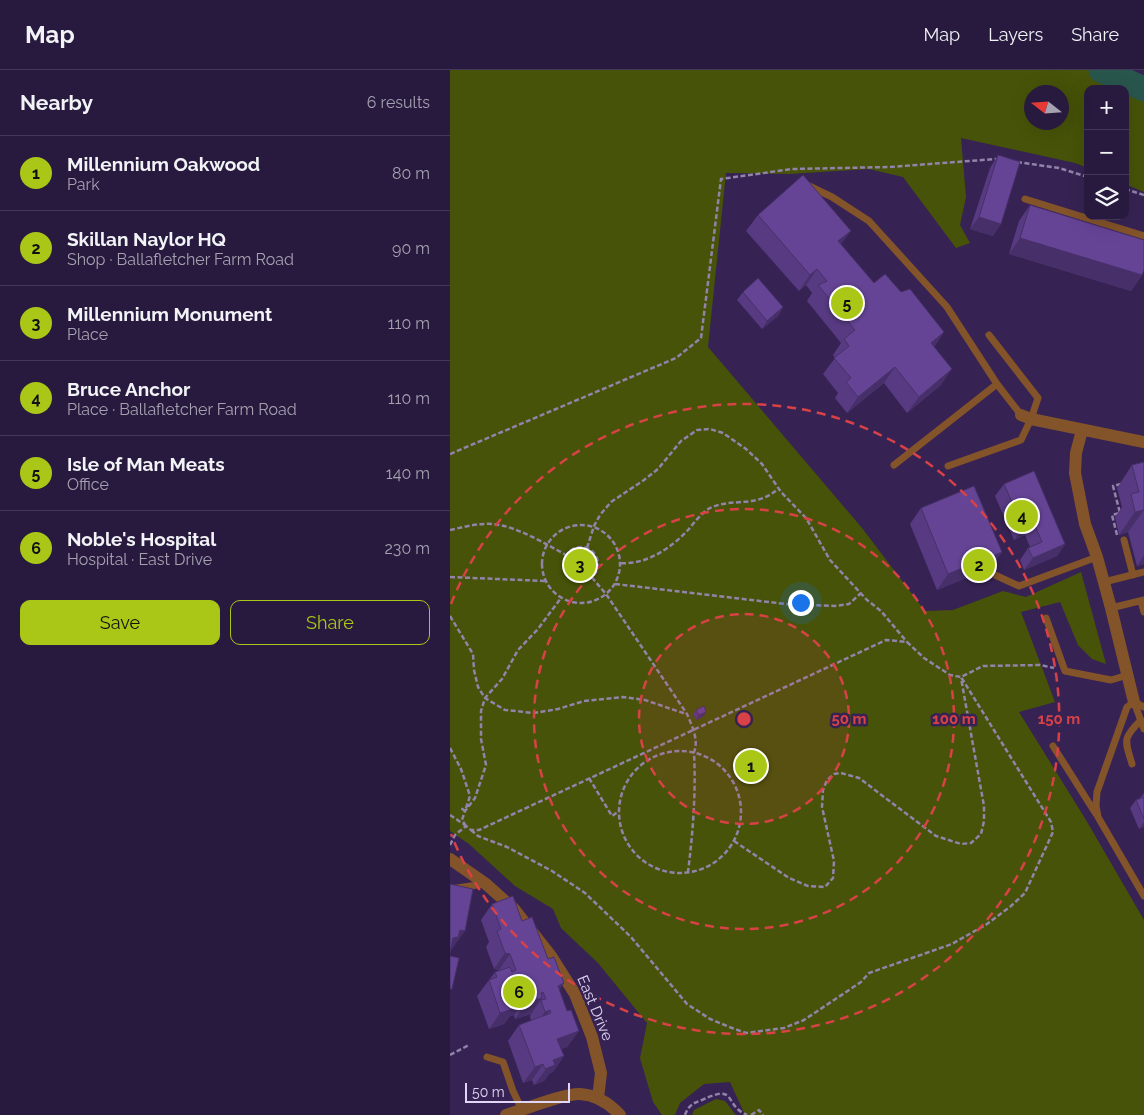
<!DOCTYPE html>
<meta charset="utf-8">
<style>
body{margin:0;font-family:Raleway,sans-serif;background:#302345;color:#f1f3f6}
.controls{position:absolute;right:15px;top:15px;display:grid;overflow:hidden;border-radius:10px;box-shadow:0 5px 20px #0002}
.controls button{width:45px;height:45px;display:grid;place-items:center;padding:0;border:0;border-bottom:1px solid #443858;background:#281a3e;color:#f1f3f6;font:25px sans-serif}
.compass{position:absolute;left:574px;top:15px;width:45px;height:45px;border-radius:50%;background:#281a3e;box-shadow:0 5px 20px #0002;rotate:287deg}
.scale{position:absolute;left:15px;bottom:12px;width:105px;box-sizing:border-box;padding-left:5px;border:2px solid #e0d6f5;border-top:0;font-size:14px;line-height:18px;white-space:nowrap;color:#e0d6f5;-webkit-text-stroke:4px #362353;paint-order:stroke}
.you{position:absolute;left:350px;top:532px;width:18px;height:18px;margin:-12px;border:4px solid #fff;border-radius:50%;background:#1a73e8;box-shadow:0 0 0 8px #1a73e833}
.badge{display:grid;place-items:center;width:32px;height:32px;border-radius:50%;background:#aac717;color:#111;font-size:16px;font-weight:700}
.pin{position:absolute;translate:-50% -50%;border:2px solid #fff;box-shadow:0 1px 5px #0006}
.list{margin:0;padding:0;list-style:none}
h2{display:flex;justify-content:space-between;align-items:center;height:65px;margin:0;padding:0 20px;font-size:21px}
h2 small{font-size:16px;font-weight:400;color:#a5a1b0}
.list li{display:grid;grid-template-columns:32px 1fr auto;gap:15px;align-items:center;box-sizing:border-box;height:75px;padding:0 20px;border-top:1px solid #443858}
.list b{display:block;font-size:19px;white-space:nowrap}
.list p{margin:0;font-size:16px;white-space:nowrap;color:#a5a1b0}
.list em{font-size:16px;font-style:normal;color:#a5a1b0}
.actions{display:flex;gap:10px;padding:15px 20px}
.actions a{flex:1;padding:11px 0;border:1px solid #aac717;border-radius:10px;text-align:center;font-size:18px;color:#aac717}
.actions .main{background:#aac717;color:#111}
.icon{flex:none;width:28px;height:28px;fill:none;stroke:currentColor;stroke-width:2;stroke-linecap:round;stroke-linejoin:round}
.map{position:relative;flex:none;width:694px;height:1045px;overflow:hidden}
header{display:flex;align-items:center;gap:30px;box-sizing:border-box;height:70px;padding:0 25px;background:#281a3e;border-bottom:1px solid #443858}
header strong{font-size:24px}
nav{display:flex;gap:28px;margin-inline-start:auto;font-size:18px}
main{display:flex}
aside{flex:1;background:#281a3e}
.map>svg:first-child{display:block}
.green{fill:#475308;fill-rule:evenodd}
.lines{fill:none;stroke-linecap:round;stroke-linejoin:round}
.river{stroke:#28554c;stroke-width:25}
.path{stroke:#9283aa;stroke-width:2.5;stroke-dasharray:5 2.5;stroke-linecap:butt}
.lane{stroke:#835329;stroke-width:7}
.street{stroke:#835329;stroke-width:12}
.wall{fill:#573a81}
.shaded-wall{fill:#473069}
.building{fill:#654496;stroke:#473069}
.ring{fill:none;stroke:#d84247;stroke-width:2.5;stroke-dasharray:9 6}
.labels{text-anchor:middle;stroke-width:5;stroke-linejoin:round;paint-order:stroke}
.street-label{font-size:15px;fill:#e0d6f5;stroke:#362353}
.centre{fill:#d84247;stroke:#362353;stroke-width:2.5}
.ring-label{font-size:15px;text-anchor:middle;font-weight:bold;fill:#d84247;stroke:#362353;stroke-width:5;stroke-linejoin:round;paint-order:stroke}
</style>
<header>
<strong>Map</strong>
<nav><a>Map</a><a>Layers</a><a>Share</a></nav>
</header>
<main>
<aside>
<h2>Nearby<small>6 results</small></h2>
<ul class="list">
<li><span class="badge">1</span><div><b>Millennium Oakwood</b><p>Park</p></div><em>80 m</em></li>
<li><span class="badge">2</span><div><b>Skillan Naylor HQ</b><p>Shop · Ballafletcher Farm Road</p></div><em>90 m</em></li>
<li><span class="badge">3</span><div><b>Millennium Monument</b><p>Place</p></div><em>110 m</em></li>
<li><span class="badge">4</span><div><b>Bruce Anchor</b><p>Place · Ballafletcher Farm Road</p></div><em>110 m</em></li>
<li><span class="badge">5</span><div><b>Isle of Man Meats</b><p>Office</p></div><em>140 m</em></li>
<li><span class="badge">6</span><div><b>Noble's Hospital</b><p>Hospital · East Drive</p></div><em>230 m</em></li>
</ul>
<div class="actions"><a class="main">Save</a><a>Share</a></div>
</aside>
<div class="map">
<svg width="694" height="1045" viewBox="0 0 694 1045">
<rect width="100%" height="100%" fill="#362353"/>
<path class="green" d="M0,0H678L694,7V122L675,114V19H638V98L625,93L511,68L516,127L510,155L520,173L506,178L453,107L419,99L339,104L276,103L258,277L412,458L475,541L503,540L553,521L576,527L631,502L656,594L642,589L628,575L610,532L571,542L605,632L569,642L636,750L694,850V1045H295L280,1012L254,1014L230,1033L225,1045H212L203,1032L190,988L197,953L148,893L111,858L103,839L65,816L19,774L0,761ZM582,22H612V52H582Z
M266,1029L275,1031L286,1045H242L244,1040Z"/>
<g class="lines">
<path class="river" d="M651,0L694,19"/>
<path class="path" d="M567,92L609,98L638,107
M675,119L694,125
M0,384L226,288L251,268L271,109L342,99L440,97L546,89
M92 494a39 39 0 1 1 78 0a39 39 0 1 1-78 0Z
M0,460C14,457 28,453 43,454C66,456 96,474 116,485
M667,465L662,445L670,443L663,416L671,414
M114 494a17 17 0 1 1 34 0a17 17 0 1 1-34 0Z
M137,478L144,456L150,445L161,432L194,410L208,399L231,371L247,360L260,359L273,363L296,379L312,394L331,422L356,448L380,490L417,530L431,541L457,572
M123 494a8 8 0 1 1 16 0a8 8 0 1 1-16 0Z
M118,488L121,484L126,481L128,487
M171,493C196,495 221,478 238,460C244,453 252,442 260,438C284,427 306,439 329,418
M132,496L156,524L237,644C242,656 249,670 244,682C246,723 243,762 238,802
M139,496L144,497V491L142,486
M126,500L122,505L132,508
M0,507L95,511
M165,514L336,534L385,536L399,534L411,523
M0,546L23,584L24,600L28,617L35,628L55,640L84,643L108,639L134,631L173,627L195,630L236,644
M0,678L11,699L20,726L15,741L11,738
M169 742a61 61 0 1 1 122 0a61 61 0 1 1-122 0Z
M139,708L162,746L169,741
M0,745L15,755
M16,756L12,750L15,741L25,728L36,695L31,669V641L35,628L52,609L68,580L88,559L111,528
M21,760L28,766L57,777L102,801L135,823L181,867L237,934L260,949L282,958L296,963L334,958L354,950L411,912L419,903L502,874L537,854L561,836L575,823L603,762L601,752L511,607
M284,771L339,808L358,816L375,817L383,808L384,791L372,737L373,720L377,710L384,704L391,703L409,708L486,766L511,774L521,773L531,764L534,751V736L511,608
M0,775L5,765L16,756L21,760H29L436,570L457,572L474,588L500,605L511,607L533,596L590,595L604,598
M0,985L19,975
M235,1045C238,1036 243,1033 252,1030C288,1013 273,1035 297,1045
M301,1045L309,1040L313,1045"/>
<path class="lane" d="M357,115L382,127L419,151L497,237L547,314L571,345
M575,129L694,166
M444,395L547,314
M498,396L571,370L581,349L588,328L539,265
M674,470L683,505
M545,505L569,516L647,487
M654,512L694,502
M691,531L694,542
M661,538L694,530
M596,548L615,601L661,610L678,605
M684,632L677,637L647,722L646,736L648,747L694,826
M684,632L694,659
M684,632L694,637
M603,676L646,744
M682,694C675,670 672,669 691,650
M0,819L34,814
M37,987L53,992L63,1021L72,1040"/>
<path class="street" d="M571,345L581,349L694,372
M632,360L626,383L625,403L635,454L647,487L661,538L684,632
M0,789L36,814L64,839L101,886L125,924L142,967L151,1003L148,1028
M56,1045C73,1040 115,1023 130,1024C147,1025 159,1033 170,1045"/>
</g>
<path class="wall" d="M548,85L543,166L520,159L540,98Z
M580,135L692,205L681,221L559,184L569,151Z
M308,145L391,174L424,213L451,222L494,262L484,277L491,315L457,343L434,313L397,343L385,328L388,323L373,304L385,288L383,285L391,273L357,231L362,223L356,215L349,221L296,161Z
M293,222L333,237L328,246L312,259L287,230Z
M694,392V494L687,496L678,462L669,465L665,447L672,437L667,418L682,395Z
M554,414L615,474L607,486L574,500L570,490L578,478L580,477L575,465L564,470L545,426Z
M471,438L552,482L541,498L487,520L460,454Z
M246,640L254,646L246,650L243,644Z
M694,723V757L689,759L680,738L686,730L690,728Z
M42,834L72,851L114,913L109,920L117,941L129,961L117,977L111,979L114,986L103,1002L100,1003L94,1011L84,1015L82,1010L73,1013L58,971L69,955L81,951L80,946L83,941L81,944L65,949L64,945L60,946L54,954L39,959L27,926L45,902L49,901V900L44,899L36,877L39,872L31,850Z"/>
<path class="shaded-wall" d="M529,147L551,154L543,166L520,159Z
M401,161L389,177L388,171Z
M570,168L692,205L681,221L559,184Z
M367,199L356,215L349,221L360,205Z
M333,237L328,246L312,259L317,251Z
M494,262L483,278L481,273Z
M445,297L434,313L397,343L408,327Z
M502,299L491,315L457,343L469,327Z
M694,440L678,462L669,465L685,442Z
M584,453L575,465L564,470L573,457Z
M615,474L607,486L574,500L583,488Z
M552,482L541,498L487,520L498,504Z
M694,485V494L687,496Z
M256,642L254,646L246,650L249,645Z
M694,752V757L689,759Z
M10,860L15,861L0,882L3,868Z
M55,883L60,884L49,900L44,899Z
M114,913L103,929L108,916Z
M93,922L88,929L92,928L81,944L65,949L76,933L91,923Z
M75,929L64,945L60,946L54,954L39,959L50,943L64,933Z
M100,940L89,956L84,958L95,942Z
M129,961L117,977L96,985L107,969Z
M114,986L103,1002L100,1003L94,1011L84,1015L103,990Z
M93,994L82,1010L73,1013L85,997Z"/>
<path class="building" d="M548,85L570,92L551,154L529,147Z
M353,105L401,161L388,171L424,213L435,204L451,222L460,219L494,262L481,273L502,299L469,327L445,297L408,327L396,312L401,308L384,288L399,276L394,269L405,260L368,215L377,211L367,199L360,205L308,145Z
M580,135L694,170V200L692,205L570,168Z
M308,208L333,237L317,251L293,222Z
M694,392V440L685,442L681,424L689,422L682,395Z
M584,401L615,474L583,488L578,478L592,472L584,453L573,457L554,414Z
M524,416L552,482L498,504L471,438Z
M254,636L256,642L249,645L246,640Z
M694,727V749L686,730Z
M0,814L23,819L15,861L10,860L8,867L3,868L0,883Z
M63,826L72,851L82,847L98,889L104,887L114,913L108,916L117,941L121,940L129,961L107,969L114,986L103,990L105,995L95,999L93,994L85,997L69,955L101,943L100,940L95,942L91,930L96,929L93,922L91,923L92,928L76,933L75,929L64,933L66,938L50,943L39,910L47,907L45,902L60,897L62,902L66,900L60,884L55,883L47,861L51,859L42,834Z
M0,886L9,888L2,919H0Z"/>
<circle cx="294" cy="649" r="105" fill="#d84247" fill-opacity=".12"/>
<g class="ring">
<circle cx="294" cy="649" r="105"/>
<circle cx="294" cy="649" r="210"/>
<path d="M1 534A315 315 0 1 1 1 764"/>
</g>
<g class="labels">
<g class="street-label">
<text transform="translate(145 938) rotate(67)" y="5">East Drive</text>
</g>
</g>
<circle cx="294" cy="649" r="8" class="centre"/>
<g class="ring-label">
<text x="399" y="654">50 m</text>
<text x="504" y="654">100 m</text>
<text x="609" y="654">150 m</text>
</g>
</svg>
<div class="controls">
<button>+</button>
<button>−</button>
<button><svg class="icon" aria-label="layers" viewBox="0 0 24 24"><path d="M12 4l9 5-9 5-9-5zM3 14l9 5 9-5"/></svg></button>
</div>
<svg class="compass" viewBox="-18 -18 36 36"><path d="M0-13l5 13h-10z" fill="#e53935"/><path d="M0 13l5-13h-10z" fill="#a5a1b0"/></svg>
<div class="scale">50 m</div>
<div class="you"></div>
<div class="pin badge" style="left:301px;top:696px">1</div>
<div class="pin badge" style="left:529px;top:495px">2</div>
<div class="pin badge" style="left:130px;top:495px">3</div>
<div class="pin badge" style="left:572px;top:446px">4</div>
<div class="pin badge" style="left:397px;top:233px">5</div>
<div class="pin badge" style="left:69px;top:922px">6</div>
</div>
</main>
